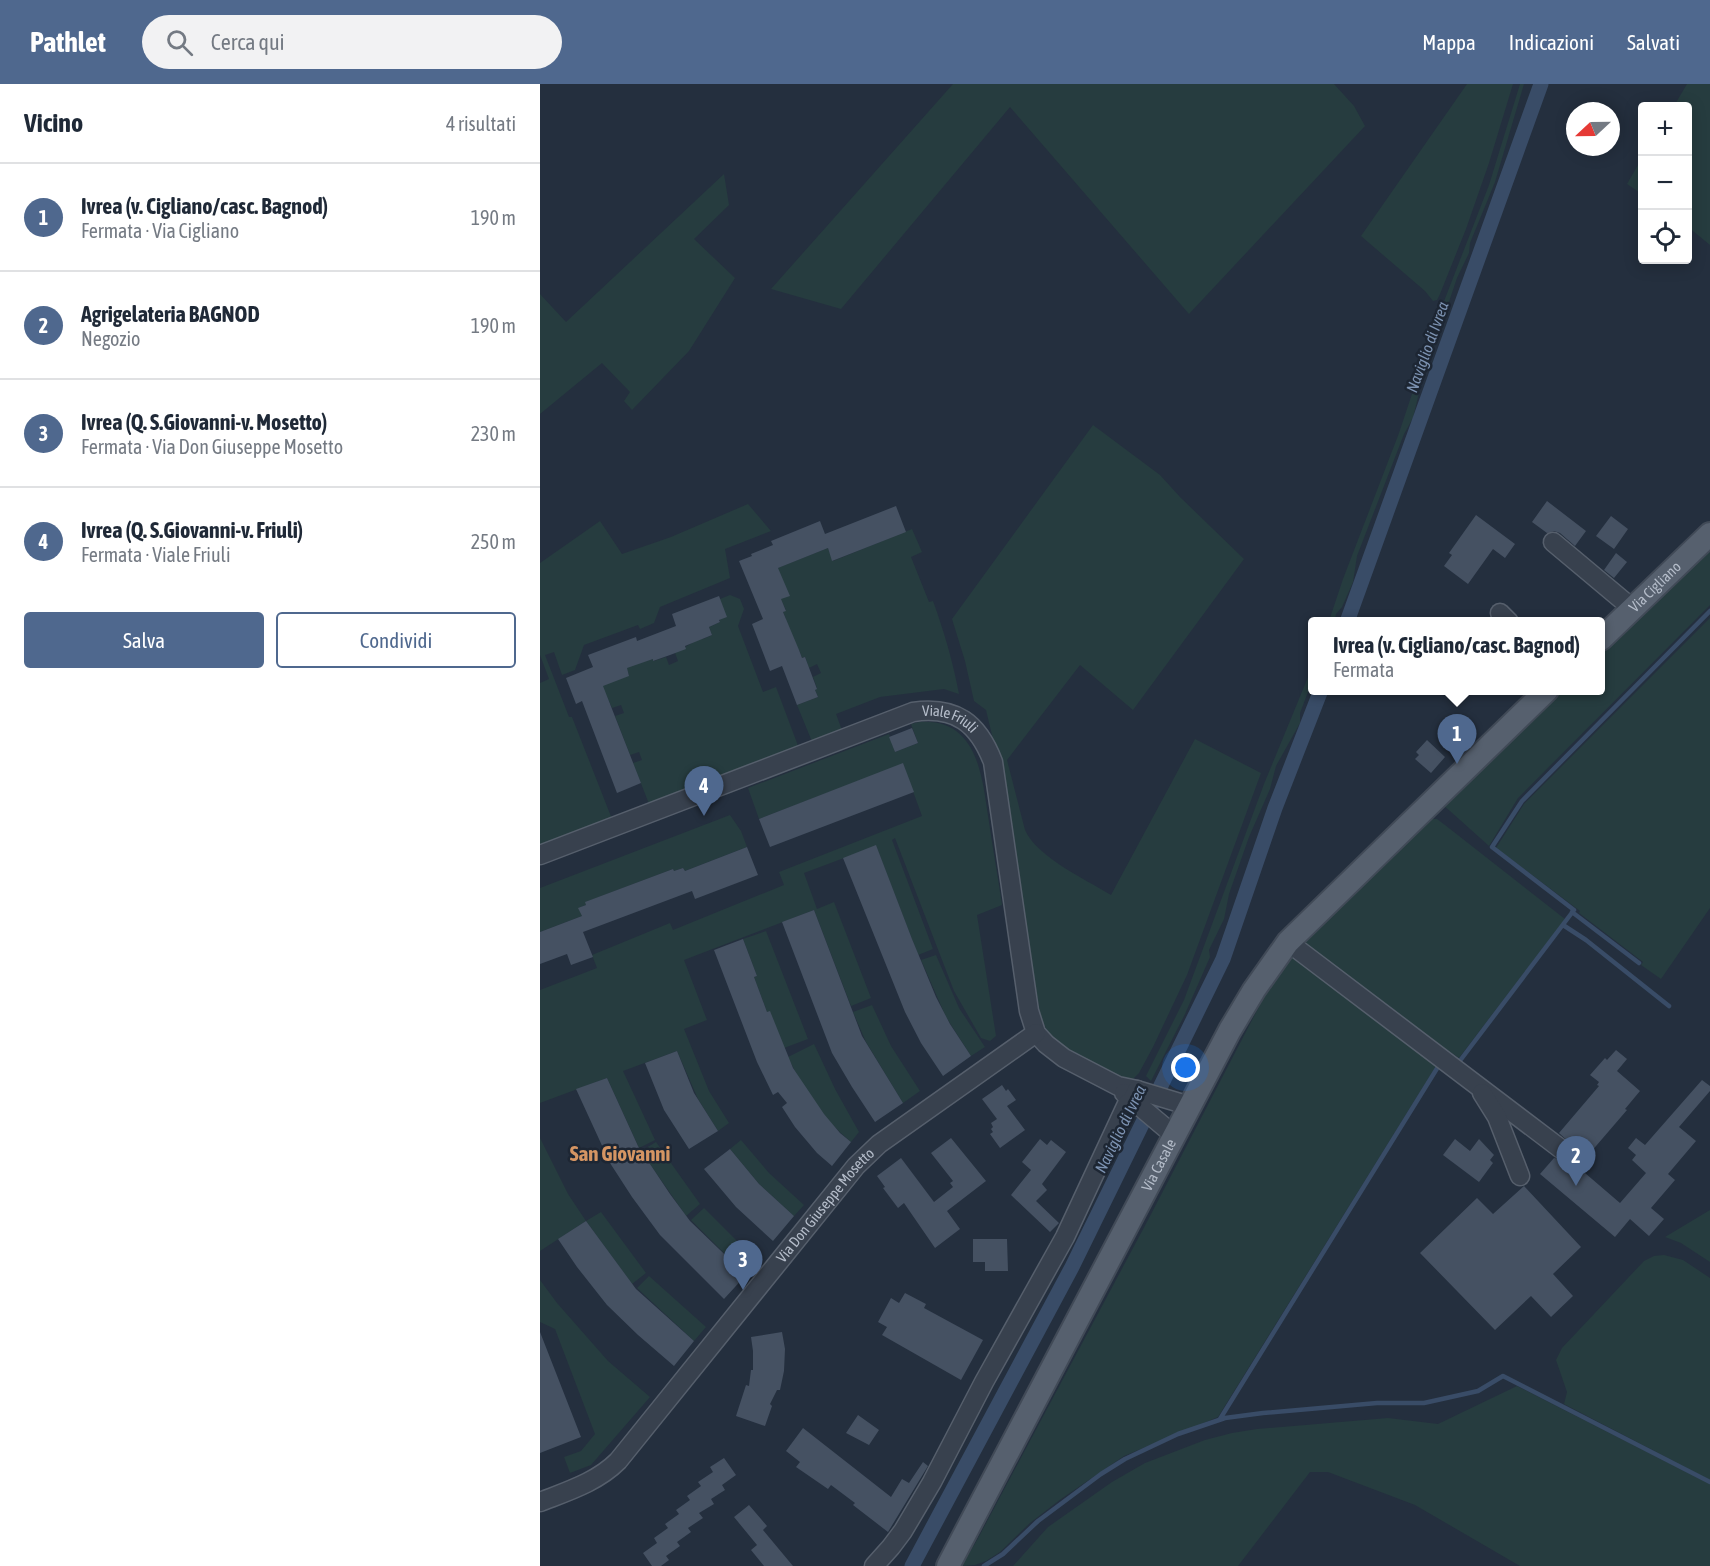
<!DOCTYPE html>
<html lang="it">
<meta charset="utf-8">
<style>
body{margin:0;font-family:"Asap Condensed",sans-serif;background:#f2f2f3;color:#1f2937}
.controls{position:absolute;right:18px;top:18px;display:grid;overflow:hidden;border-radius:6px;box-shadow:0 3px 15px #0003}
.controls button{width:54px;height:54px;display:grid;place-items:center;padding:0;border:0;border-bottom:2px solid #e0e1e3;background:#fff;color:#1f2937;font:30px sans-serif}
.compass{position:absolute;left:1026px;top:18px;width:54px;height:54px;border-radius:50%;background:#fff;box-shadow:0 3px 15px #0003;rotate:248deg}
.you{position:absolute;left:646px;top:984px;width:21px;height:21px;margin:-15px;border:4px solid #fff;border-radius:50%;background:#1a73e8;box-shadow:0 0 0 9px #1a73e833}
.badge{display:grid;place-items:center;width:39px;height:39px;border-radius:50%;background:#4f688e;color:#fff;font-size:20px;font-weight:700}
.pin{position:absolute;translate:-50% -50px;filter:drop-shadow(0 2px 3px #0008)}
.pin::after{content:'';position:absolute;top:32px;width:21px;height:18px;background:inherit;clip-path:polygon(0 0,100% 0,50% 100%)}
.popup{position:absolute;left:768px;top:533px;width:297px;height:78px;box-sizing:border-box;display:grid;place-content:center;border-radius:6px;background:#fff;filter:drop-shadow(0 2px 4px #0005);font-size:20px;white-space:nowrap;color:#747a83}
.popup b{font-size:22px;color:#1f2937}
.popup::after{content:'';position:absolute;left:50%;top:100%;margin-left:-12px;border:12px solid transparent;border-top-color:#fff}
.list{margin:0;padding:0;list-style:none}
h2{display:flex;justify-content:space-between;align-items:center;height:78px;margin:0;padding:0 24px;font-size:26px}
h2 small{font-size:20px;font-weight:400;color:#747a83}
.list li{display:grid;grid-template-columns:39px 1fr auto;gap:18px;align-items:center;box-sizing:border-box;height:108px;padding:0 24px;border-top:2px solid #e0e1e3}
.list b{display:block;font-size:22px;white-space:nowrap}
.list p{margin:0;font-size:20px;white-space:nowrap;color:#747a83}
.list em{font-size:20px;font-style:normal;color:#747a83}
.actions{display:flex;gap:12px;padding:18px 24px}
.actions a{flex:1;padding:14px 0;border:2px solid #4f688e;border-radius:6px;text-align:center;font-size:21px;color:#4f688e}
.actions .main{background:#4f688e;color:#fff}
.icon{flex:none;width:33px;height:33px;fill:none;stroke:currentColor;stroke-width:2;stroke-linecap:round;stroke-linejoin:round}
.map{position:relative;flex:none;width:1170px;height:1482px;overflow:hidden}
header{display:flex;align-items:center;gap:36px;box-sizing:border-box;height:84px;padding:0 30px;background:#4f688e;color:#fff}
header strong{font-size:28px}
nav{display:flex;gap:33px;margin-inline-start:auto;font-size:21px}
.search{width:420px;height:54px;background:#f2f2f3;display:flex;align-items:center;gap:15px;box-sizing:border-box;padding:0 21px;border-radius:33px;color:#747a83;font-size:22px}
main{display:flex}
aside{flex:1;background:#fff}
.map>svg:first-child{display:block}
.green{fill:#263c3f}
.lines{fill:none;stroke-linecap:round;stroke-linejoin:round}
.stream{stroke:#394c67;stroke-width:4.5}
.canal{stroke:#394c67;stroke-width:15}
.building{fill:#455162}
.minor-casing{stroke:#565f6c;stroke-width:21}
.major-casing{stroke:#414a57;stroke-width:26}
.minor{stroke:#38414e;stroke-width:18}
.major{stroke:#56606e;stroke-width:22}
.labels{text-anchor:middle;stroke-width:5;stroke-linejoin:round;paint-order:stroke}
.street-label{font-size:15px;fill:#b4bcc9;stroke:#1d2633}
.water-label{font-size:16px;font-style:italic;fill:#7c92b1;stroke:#1d2633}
.district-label{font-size:21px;font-weight:bold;fill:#d59563;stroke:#1d2633}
</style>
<header>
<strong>Pathlet</strong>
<div class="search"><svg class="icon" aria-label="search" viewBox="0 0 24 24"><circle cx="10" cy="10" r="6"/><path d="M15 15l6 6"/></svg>Cerca qui</div>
<nav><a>Mappa</a><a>Indicazioni</a><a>Salvati</a></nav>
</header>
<main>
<aside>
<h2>Vicino<small>4 risultati</small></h2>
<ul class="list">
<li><span class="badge">1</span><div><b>Ivrea (v. Cigliano/casc. Bagnod)</b><p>Fermata · Via Cigliano</p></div><em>190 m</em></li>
<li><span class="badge">2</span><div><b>Agrigelateria BAGNOD</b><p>Negozio</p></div><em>190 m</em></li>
<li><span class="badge">3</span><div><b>Ivrea (Q. S.Giovanni-v. Mosetto)</b><p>Fermata · Via Don Giuseppe Mosetto</p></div><em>230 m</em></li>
<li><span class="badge">4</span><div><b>Ivrea (Q. S.Giovanni-v. Friuli)</b><p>Fermata · Viale Friuli</p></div><em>250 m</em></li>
</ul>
<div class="actions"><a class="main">Salva</a><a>Condividi</a></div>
</aside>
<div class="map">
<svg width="1170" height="1482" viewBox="0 0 1170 1482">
<rect width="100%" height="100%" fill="#242f3e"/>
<path class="green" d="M413,0H794L814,22L825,42L649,230L470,23L301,225L231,205Z
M927,0H973L949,79L926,145L900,210L897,216L893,217L885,207L821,152Z
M980,0H984L955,98L930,159L929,169L917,194L880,304L873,334L864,350L817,472L813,498L802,523L796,530L795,537H789L803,495L859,349L896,238L949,101Z
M1147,0H1170V161L1148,143V22H1134Z
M1102,74V110L1087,100Z
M184,90L189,121L154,155L195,194L149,267L92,326L84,317L90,308L62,279L0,330V210L26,238Z
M553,341L620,391L640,413L704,475L593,626L540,581L467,676L485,746C497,773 545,795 571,811L655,655L721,689L647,891L613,963L599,989L592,996H586C555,981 515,969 501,935L457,672L446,626L434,617L425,577L412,535Z
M208,420L231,447L185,465L190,494L120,523L114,539L100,545L98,541L44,561L35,586L22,591L14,568L5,571L29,633H32L72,735L0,763V599L9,595L0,571V479L60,437L82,470L131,453Z
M372,445L382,468L371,473L389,518L393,517C404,547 413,578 419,610L404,605L340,613L296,630L303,649L273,660L257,621L278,613L275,606L277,604L273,593L281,589L277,580L269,584L265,573L262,574L259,566L238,539L246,535L243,528L246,526L227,488L288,464L293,477Z
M1170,466V521L978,714L949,762L910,727L904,722V715L1018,607L1061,606V567Z
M190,511L200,515L204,525L198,542L223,608L236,603L260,667L111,725L93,679L102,676L99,668L90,671L75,632L84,629L81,621L72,624L57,592L80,595L89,591L86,583L113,575L114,577L126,573L129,581L138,577L135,569L152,559L149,550L160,546L163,555L172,551L169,543L180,538V515Z
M1170,534V824L1121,895L1101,881L1103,878L1039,829L1040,827L956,764L984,720Z
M773,581V595L760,629V639L736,682L730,705L709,753L689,810L684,835L669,866L670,873L645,930L611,997L606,992L644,916L724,700Z
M379,638C439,634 442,694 449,738C453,766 458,793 462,821L437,831L456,952L450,957L441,954L414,907L355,754L352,756L393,865L378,871L336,762L264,789L277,825L294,818L331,914L311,922L274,826L144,876L167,936L144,945L169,1007L189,1039L178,1047L158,1015L137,967L83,987L115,1056L99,1064L67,994L0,1019V906L57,884L52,871L130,839L133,846L244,801L239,788L382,732L363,680L219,735L208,704L349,650L355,668L378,659L371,640Z
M190,731L201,747L207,763L145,787L143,784L134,787L133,785L46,818V821L39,824L42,832L0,848V804Z
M892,735H897L905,741L1025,835L919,974L906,965L903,969L764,859L772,848L880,740Z
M226,847L268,955L244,964L227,928L214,893L217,892L203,855Z
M396,871L419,924L445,963L431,972L406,933L381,876Z
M751,871L898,979L678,1333L584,1372L521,1415L490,1439L460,1468L446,1477L435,1481L421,1482L436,1458L608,1136L724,913Z
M332,921L351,962L380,1007L363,1019L326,958L313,928Z
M274,960L295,1005L319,1048L311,1058C284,1036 263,1005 248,973Z
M0,1054L28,1110L46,1137L61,1128L106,1189L92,1200L46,1137L0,1167Z
M201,1056L229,1089L264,1121L254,1132L219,1100L190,1065Z
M116,1058L160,1120L146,1132L101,1067Z
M164,1124L218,1178L206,1191L151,1136Z
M1170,1126V1178L1141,1159L1125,1153Z
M1124,1171L1143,1176L1170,1194V1396L1024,1320L1027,1308L1016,1276L1022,1264L1104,1177L1114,1172Z
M109,1192L166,1243L154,1257L97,1204Z
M0,1196L17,1219L68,1277L110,1313L51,1381L30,1389L24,1373L41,1367L55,1350L15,1245L0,1238Z
M977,1302L1170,1400V1482H980L875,1421L788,1388H770L698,1482H473L508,1443L572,1398L605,1379L665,1356L692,1349L717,1345L848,1334L898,1340Z"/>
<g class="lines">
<path class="stream" d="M1032,828L1099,879
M1023,841L1046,856L1129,922
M917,976L919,978L1034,826L952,763L982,717L1170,527
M680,1335L901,978
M444,1482L463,1470L498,1437L561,1390L585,1375L638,1350L685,1334L723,1329L837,1319H884L938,1307L963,1292L1170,1398"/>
<path class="canal" d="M807,538L1001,0
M372,1482L532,1183L683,875L735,724L781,606"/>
</g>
<path class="building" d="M1007,417L1046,447L1035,462L1020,449L1014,447L1007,449L992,438Z
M356,422L366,448L292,477L288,464L238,484L250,512L241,515L246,527L243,528L259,566L262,574L265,573L277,605L275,606L278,613L257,621L242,582L230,587L212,540L223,535L199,477L212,472L211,470L233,461L231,457L280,437L285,450Z
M936,431L975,460L965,474L953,465L928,500L904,482L912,471L909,469Z
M1071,432L1088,445L1074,465L1056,452Z
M1076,469L1087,478L1074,494L1064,486Z
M179,512L187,533L179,536L180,538L169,543L172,551L145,562L146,565L130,571L113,577V575L87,584L89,592L63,602L101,699L77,709L42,617L36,620L26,594L53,583L48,571L96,553L97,557L136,542L132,530Z
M372,644L378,659L355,668L349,653Z
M887,656L905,673L891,689L875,675L879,671L876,668Z
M363,679L374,708L230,763L219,735Z
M336,761L372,855L396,913L410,940L431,972L403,992L381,959L365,928L303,774Z
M207,763L218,791L155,815L152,807L43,848L53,873L31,881L27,870L0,880V848L42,832L38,824L46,821L45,818L133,785L134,787L143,784L145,787Z
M274,826L322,952L363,1019L335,1038L312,1003L292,969L242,838Z
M203,855L217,892L214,893L227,928L230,927L253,984L284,1030L300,1049L311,1058L292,1082L277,1069L255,1043L242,1023L247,1019L238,1008L233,1011L217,978L174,866Z
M1076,966L1087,975L1077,987L1100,1007L1085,1025L1087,1026L1038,1083L1080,1119L1106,1089L1092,1076L1096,1071L1088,1064L1096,1054L1105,1061L1162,996L1170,1002V1007L1139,1043L1156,1057L1128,1090L1135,1096L1111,1124L1124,1135L1109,1152L1090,1135L1075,1153L1000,1090L1014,1074L1025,1076L1030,1071L1032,1066L1031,1060L1019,1049L1059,1002L1057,1001L1059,998L1050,991L1065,974L1067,976Z
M137,967L154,1009L178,1047L149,1065L124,1026L105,979Z
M67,994L98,1062L130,1110L150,1137L206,1191L184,1215L120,1151L92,1113L70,1079L36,1005Z
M462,1001L466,1007L468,1005L476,1016L467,1022L485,1046L460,1064L450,1050L453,1048L451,1045L453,1043L451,1039L457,1035L442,1015Z
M411,1054L446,1097L407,1127L420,1145L395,1164L364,1119L358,1124L343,1104L345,1103L337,1092L361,1074L394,1118L413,1103L410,1099L413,1097L391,1069Z
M500,1055L507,1061L511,1056L526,1068L502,1100L507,1106L496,1117L519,1139L510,1148L471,1111L491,1086L482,1078Z
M915,1055L930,1067L939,1055L954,1071L950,1076L953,1079L939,1098L903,1071Z
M190,1065L219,1100L254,1132L233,1157L196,1123L164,1085Z
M984,1102L1041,1163L1013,1190L1033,1212L1011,1233L991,1212L955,1246L880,1169L937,1114L953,1130Z
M46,1137L96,1205L154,1257L134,1282L98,1251L67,1221L37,1183L18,1155Z
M433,1155H467L468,1187H445V1178H433Z
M365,1209L386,1220L384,1224L443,1256L421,1296L342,1251L347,1243L338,1238L351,1214L359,1219Z
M0,1248L41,1353L0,1369Z
M242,1248L245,1265L244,1287L240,1306H237L230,1320L232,1322L225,1342L196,1332L206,1301L209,1302L211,1286H213V1267L211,1253Z
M318,1331L339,1346L329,1361L306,1349Z
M263,1344L351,1413L362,1395L369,1399L383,1378L388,1382L348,1448L313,1421L315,1419L291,1401L288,1405L256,1383L260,1378L246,1367Z
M184,1374L196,1391L182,1401L185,1406L171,1415L174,1420L159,1429L163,1434L148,1444L151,1448L137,1458L140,1462L126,1472L129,1476L121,1482H112L103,1469L117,1459L114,1454L128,1444L125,1440L139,1430L136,1426L150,1416L147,1412L161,1402L158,1398L173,1388L170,1383Z
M209,1421L227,1442L223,1446L253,1482H224L211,1466L217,1461L194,1433Z"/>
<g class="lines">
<g class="minor-casing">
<g id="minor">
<path d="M1013,458L1093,525"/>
<path d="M960,529L969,538"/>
<path id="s1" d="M0,771L373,628C416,622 438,639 453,678L489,927L496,949L506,960L524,974L578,1002L597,1006L650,1022"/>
<path d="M748,858L1021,1065"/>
<path d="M584,1009L635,1052"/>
<path d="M942,1009L957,1033L980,1092"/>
<path id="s2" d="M0,1418C28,1407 57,1398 78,1377L316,1082L339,1060L496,949"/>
<path d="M334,1482L351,1463L363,1447L392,1398L444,1298L525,1153L587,1020L592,1017L597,1006"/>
</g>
</g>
<g class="major-casing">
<g id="major">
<path id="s3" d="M1061,555L1170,450"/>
<path id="s4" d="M408,1482L690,946L714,906L748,858L1007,606"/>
</g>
</g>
<use href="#minor" class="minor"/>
<use href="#major" class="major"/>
</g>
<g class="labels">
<g class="street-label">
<text dy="5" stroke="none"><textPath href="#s3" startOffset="75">Via Cigliano</textPath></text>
<text dy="5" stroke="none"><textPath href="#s1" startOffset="438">Viale Friuli</textPath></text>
<text dy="5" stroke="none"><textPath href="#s4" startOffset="453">Via Casale</textPath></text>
<text dy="5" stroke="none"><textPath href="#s2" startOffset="418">Via Don Giuseppe Mosetto</textPath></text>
</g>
<g class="water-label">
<text transform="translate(887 263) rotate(-70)" y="6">Naviglio di Ivrea</text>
<text transform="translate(580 1045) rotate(-64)" y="6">Naviglio di Ivrea</text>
</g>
<g class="district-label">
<text x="80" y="1077">San Giovanni</text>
</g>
</g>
</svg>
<div class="controls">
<button>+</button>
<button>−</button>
<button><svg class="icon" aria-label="locate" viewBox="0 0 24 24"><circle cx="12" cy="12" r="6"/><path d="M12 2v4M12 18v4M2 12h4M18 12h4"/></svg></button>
</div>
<svg class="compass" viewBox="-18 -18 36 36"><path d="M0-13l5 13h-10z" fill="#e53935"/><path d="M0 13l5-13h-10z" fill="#747a83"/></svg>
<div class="you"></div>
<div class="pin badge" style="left:917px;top:680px">1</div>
<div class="popup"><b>Ivrea (v. Cigliano/casc. Bagnod)</b>Fermata</div>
<div class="pin badge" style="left:1036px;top:1102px">2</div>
<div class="pin badge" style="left:203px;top:1206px">3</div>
<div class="pin badge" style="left:164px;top:732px">4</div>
</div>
</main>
